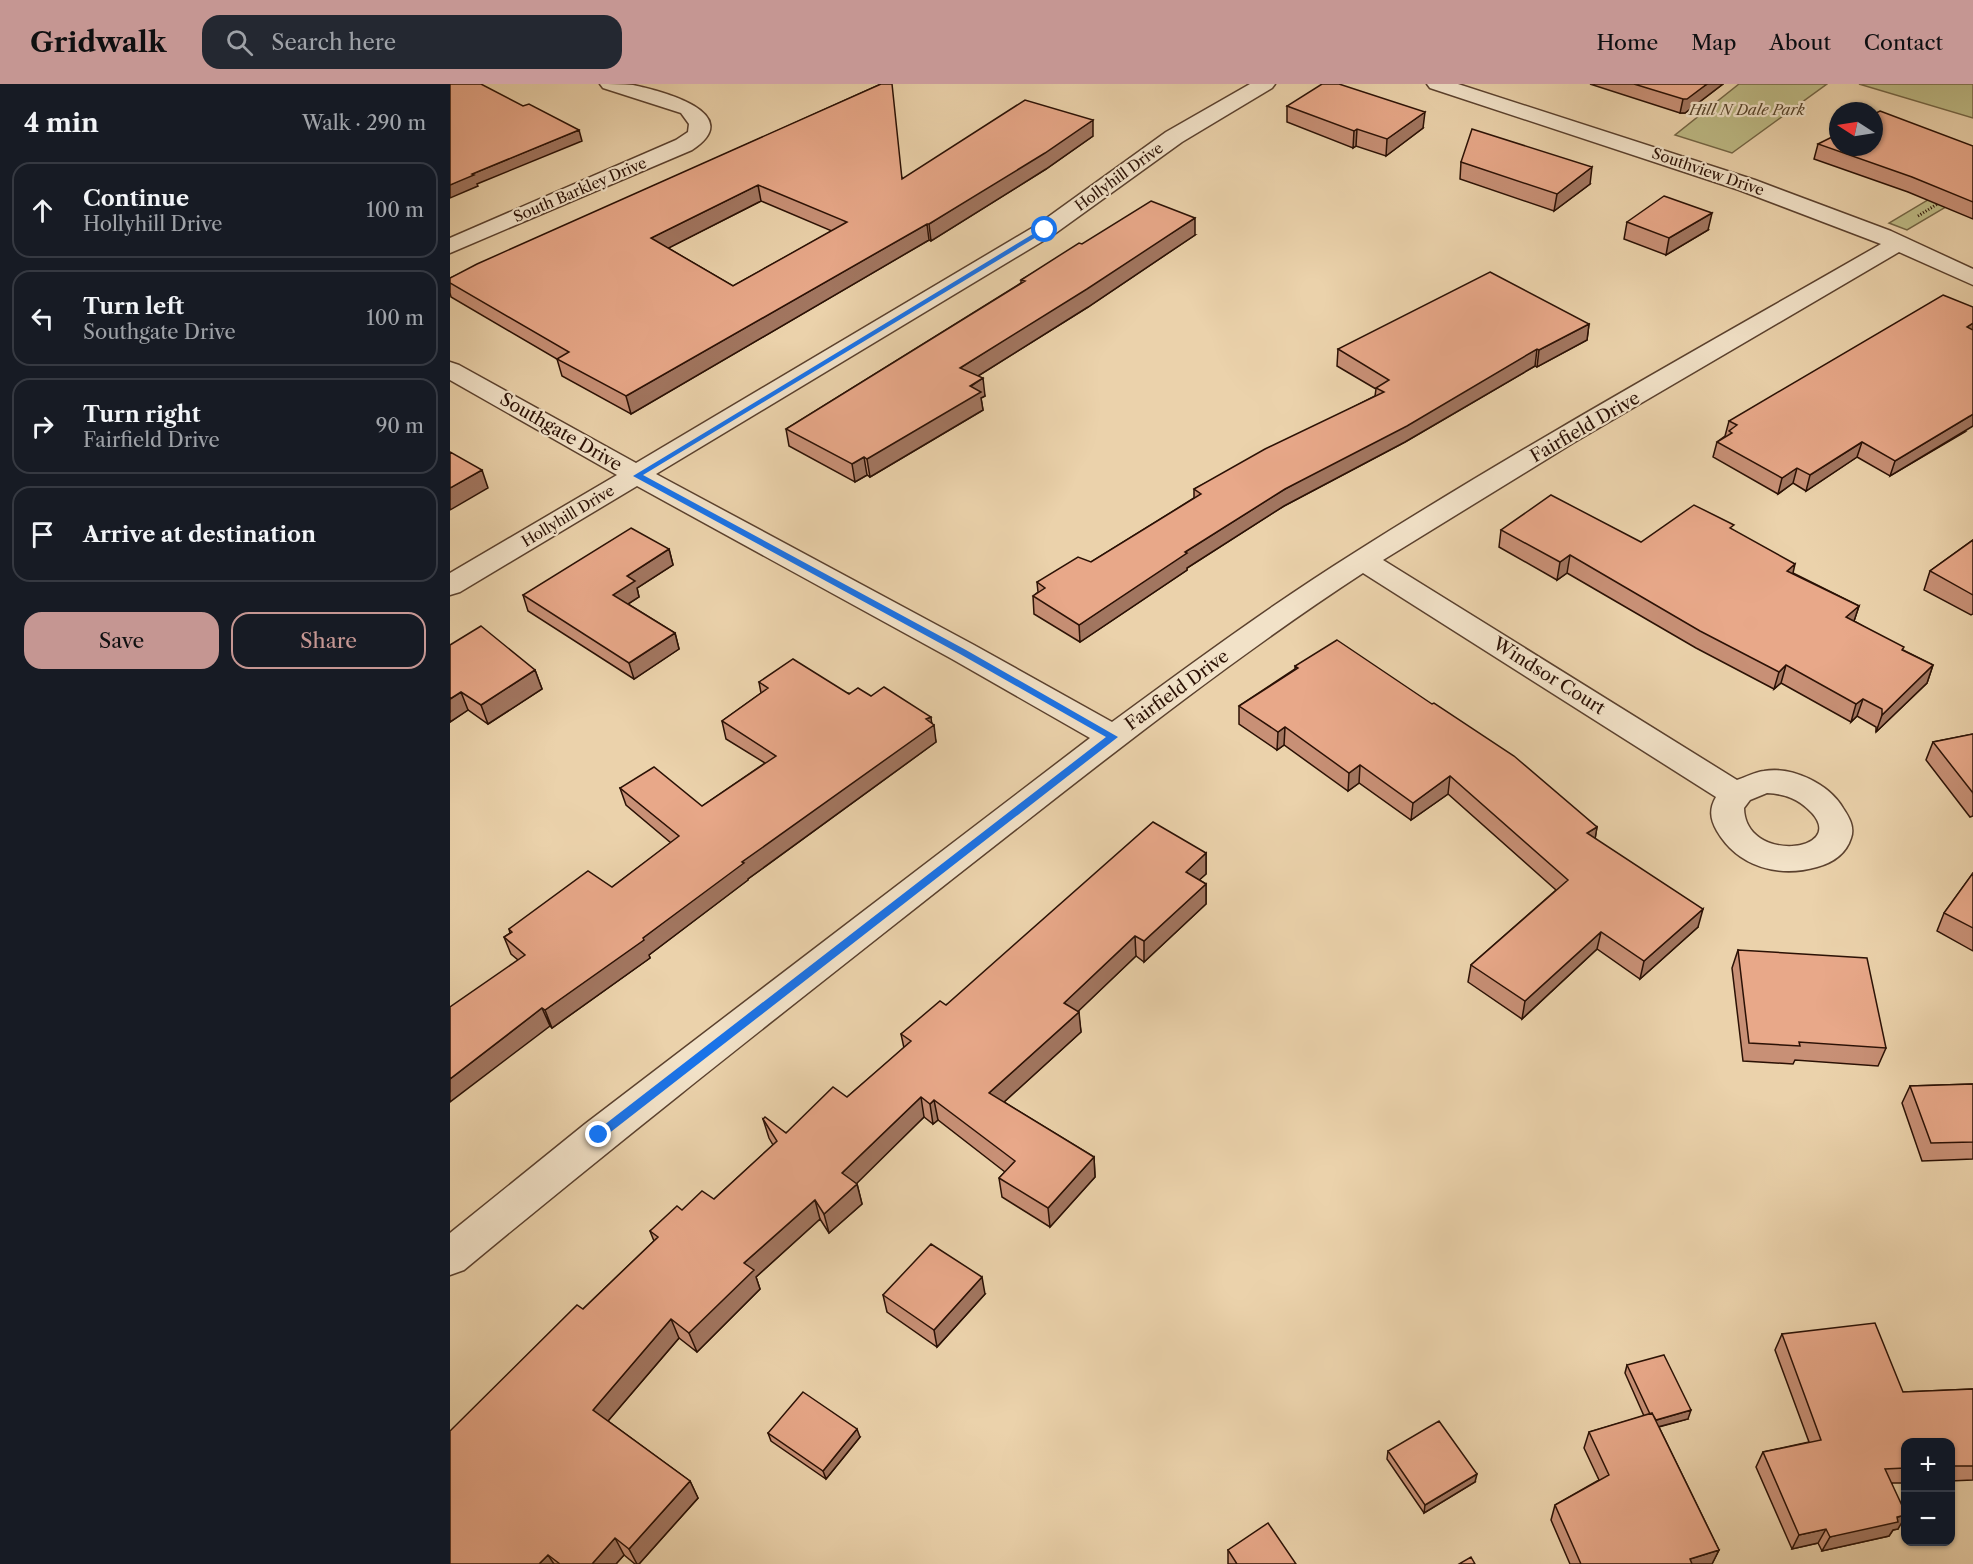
<!DOCTYPE html>
<meta charset="utf-8">
<style>
body{margin:0;font-family:"Libre Caslon Text",serif;background:#242831;color:#f1f3f6}
.controls{position:absolute;right:18px;bottom:18px;display:grid;overflow:hidden;border-radius:12px;box-shadow:0 2px 4px #0004}
.controls button{width:54px;height:54px;display:grid;place-items:center;padding:0;border:0;border-bottom:2px solid #363941;background:#171b24;color:#f1f3f6;font:30px sans-serif}
.compass{position:absolute;left:1379px;top:18px;width:54px;height:54px;border-radius:50%;background:#171b24;box-shadow:0 2px 4px #0004;rotate:282deg}
.stop{position:absolute;width:18px;height:18px;margin:-14px;border:4px solid #1a73e8;border-radius:50%;background:#fff}
.stop.end{background:#1a73e8;border-color:#fff;box-shadow:0 2px 6px #0008}
.list{margin:0;padding:0;list-style:none}
h2{display:flex;justify-content:space-between;align-items:center;height:78px;margin:0;padding:0 24px;font-size:26px}
h2 small{font-size:20px;font-weight:400;color:#9ea1a6}
.list li{display:grid;grid-template-columns:39px 1fr auto;gap:18px;align-items:center;box-sizing:border-box;height:96px;margin:0 12px 12px;padding:0 12px;border:2px solid #363941;border-radius:18px}
.list b{display:block;font-size:22px;white-space:nowrap}
.list p{margin:0;font-size:20px;white-space:nowrap;color:#9ea1a6}
.list em{font-size:20px;font-style:normal;color:#9ea1a6}
.actions{display:flex;gap:12px;padding:18px 24px}
.actions a{flex:1;padding:14px 0;border:2px solid #c59692;border-radius:18px;text-align:center;font-size:21px;color:#c59692}
.actions .main{background:#c59692;color:#111}
.icon{flex:none;width:33px;height:33px;fill:none;stroke:currentColor;stroke-width:2;stroke-linecap:round;stroke-linejoin:round}
.map{position:relative;flex:none;width:1523px;height:1480px;overflow:hidden}
header{display:flex;align-items:center;gap:36px;box-sizing:border-box;height:84px;padding:0 30px;background:#c59692;color:#111}
header strong{font-size:28px}
nav{display:flex;gap:33px;margin-inline-start:auto;font-size:21px}
.search{width:420px;height:54px;background:#242831;display:flex;align-items:center;gap:15px;box-sizing:border-box;padding:0 21px;border-radius:18px;color:#9ea1a6;font-size:22px}
main{display:flex}
aside{flex:1;background:#171b24}
.map>svg:first-child{display:block}
.green{fill:#bdba85;stroke:#746645;stroke-width:1.5}
.lines{fill:none;stroke-linecap:round;stroke-linejoin:round}
.minor-casing{stroke:#5b412e;stroke-width:3}
.path{stroke:#2b1105;stroke-width:3;stroke-dasharray:1 2;stroke-linecap:butt}
.minor{fill:#f2e2c8;fill-rule:evenodd}
.wall{fill:#c89076;stroke:#2b1105;stroke-width:1.5;fill-rule:evenodd}
.shaded-wall{fill:#a27660;stroke:#2b1105;stroke-width:1.5}
.building{fill:#e8a889;stroke:#2b1105;stroke-width:1.5;fill-rule:evenodd}
.route{fill:#1a73e8}
.labels{text-anchor:middle;stroke-width:4.5;stroke-linejoin:round;paint-order:stroke}
.far-park-label{font-size:15px;font-style:italic;fill:#57442b;stroke:#f2e2c8}
.far-street-label{font-size:15px;fill:#2b1105;stroke:#f2e2c8}
.street-label{font-size:18px;fill:#2b1105;stroke:#f2e2c8}
</style>
<header>
<strong>Gridwalk</strong>
<div class="search"><svg class="icon" aria-label="search" viewBox="0 0 24 24"><circle cx="10" cy="10" r="6"/><path d="M15 15l6 6"/></svg>Search here</div>
<nav><a>Home</a><a>Map</a><a>About</a><a>Contact</a></nav>
</header>
<main>
<aside>
<h2>4 min<small>Walk · 290 m</small></h2>
<ul class="list">
<li><svg class="icon" aria-label="ahead" viewBox="0 0 24 24"><path d="M12 20V5M6 11l6-6 6 6"/></svg><div><b>Continue</b><p>Hollyhill Drive</p></div><em>100 m</em></li>
<li><svg class="icon" aria-label="left" viewBox="0 0 24 24"><path d="M17 20v-9H6M10 6l-5 5 5 5"/></svg><div><b>Turn left</b><p>Southgate Drive</p></div><em>100 m</em></li>
<li><svg class="icon" aria-label="right" viewBox="0 0 24 24"><path d="M7 20v-9h11M14 6l5 5-5 5"/></svg><div><b>Turn right</b><p>Fairfield Drive</p></div><em>90 m</em></li>
<li><svg class="icon" aria-label="arrive" viewBox="0 0 24 24"><path d="M6 21V4h12l-3 4 3 4H6"/></svg><div><b>Arrive at destination</b></div></li>
</ul>
<div class="actions"><a class="main">Save</a><a>Share</a></div>
</aside>
<div class="map">
<svg width="1523" height="1480" viewBox="0 0 1523 1480">
<rect width="100%" height="100%" fill="#ebd2ab"/>
<filter id="stains"><feTurbulence type="fractalNoise" baseFrequency=".00333" numOctaves="4"/><feColorMatrix values="0 0 0 0 .2 0 0 0 0 .09 0 0 0 0 .02 0 0 0 .5 -.17"/></filter>
<radialGradient id="worn" r=".72"><stop offset=".6" stop-color="#630" stop-opacity="0"/><stop offset="1" stop-color="#630" stop-opacity=".3"/></radialGradient>
<path class="green" d="M1289,0H1377L1282,69L1225,51Z
M1409,0H1523V34Z
M1523,89V107L1457,146L1439,139Z"/>
<g class="lines">
<g class="minor-casing">
<path id="minor" d="M150,0C160,0 173,0 183,1C211,7 298,29 242,66L0,169V154L226,56L238,48L239,40L231,29L153,4Z
M800,0H825L822,4L732,58L603,151L206,390L524,561L662,638C741,580 821,521 904,469C1076,360 1255,261 1431,160L1289,106L980,4L977,0H1008L1305,96L1441,147L1523,185V201L1449,168L1123,359L933,476L1287,696C1296,693 1305,688 1314,687C1342,682 1379,700 1393,724C1399,733 1405,743 1401,754C1396,770 1382,779 1367,783C1329,794 1288,783 1267,747C1260,735 1259,725 1266,713L913,489C768,584 633,693 496,800C335,927 173,1054 14,1186L0,1191V1149L135,1040L640,654L502,575L187,402L10,508L0,511V489L167,391L0,296V278L9,281L186,379L587,141L716,48ZM1317,709C1335,710 1349,715 1362,729C1397,768 1295,780 1294,724L1300,716Z"/>
</g>
<path class="path" d="M1468,132L1489,119"/>
<use href="#minor" class="minor"/>
</g>
<path class="wall" d="M431,0L452,95L643,52L596,85L481,157L479,156L181,330L112,292L107,275L1,213L0,209V194ZM311,117L382,147L283,202L218,164Z
M1140,0H1273L1235,29H1230Z
M837,22L973,44L936,72L906,62L903,64L837,38Z
M1368,60L1523,62V135L1458,108L1364,75Z
M1011,78L1140,100L1104,127L1010,95Z
M1177,138L1258,146L1216,171L1174,155Z
M745,151L638,223L528,292L535,312L531,314L533,326L420,393L417,391L405,398L339,362L336,345L571,199V196L632,160Z
M1139,240L1137,256L1087,283L1085,282L955,358L834,422L737,484V486L630,558L584,530L583,512L588,508L587,498L641,478L744,414V405L925,312L926,305L887,282L888,265Z
M1279,337L1515,348L1440,392L1407,373L1356,407L1343,399L1328,410L1263,373L1267,358L1275,352Z
M1051,446L1191,458L1283,446L1343,489L1409,522L1404,537L1453,566L1483,581L1477,599L1426,648V643L1407,632L1401,638L1331,599L1324,605L1246,564L1117,489L1107,496L1049,463Z
M1523,456V530L1521,531L1474,506L1480,487Z
M219,465L223,481L187,504L189,513L178,520L225,549L229,565L184,595L78,527L73,511Z
M0,561L85,586L92,605L38,640L18,626L0,638Z
M845,582L1147,743L1145,755L1248,843L1190,895L1147,865L1072,935L1018,898L1021,881L1106,806L998,710L961,736L909,699L898,707L834,661L827,666L789,640V622L845,585Z
M309,598L421,612L482,639L486,658L298,795V796L199,871L200,874L102,944L100,942L68,876L61,870L54,853L60,849L59,845L162,803L221,759L176,721L170,704L252,722L315,679L276,655L272,637L311,609Z
M1523,650V732L1520,733L1476,676L1483,658Z
M756,769V790L749,796L756,800V820L694,878L686,872L628,927L631,948L554,1018L644,1073L645,1093L600,1143L552,1113L549,1094L555,1088L488,1036L483,1040L474,1033L406,1099L407,1100L412,1120L379,1149L370,1135L306,1193L310,1205L247,1268L229,1254L158,1337L240,1397L248,1414L189,1480H185L174,1471L166,1480H0L133,1225L204,1157L200,1147L232,1126L264,1115L323,1061L319,1054L313,1035L336,1049L397,1013L454,964L451,950L496,921Z
M1523,789V867L1487,847L1494,829Z
M1288,866L1436,964L1428,982L1345,976L1343,980L1293,977L1282,884Z
M1523,1000V1075L1472,1077L1452,1019L1460,1002Z
M535,1210L487,1263L437,1228L433,1211Z
M1332,1250L1453,1308L1523,1305V1396L1500,1397V1359H1455V1399H1442L1448,1445L1443,1446L1439,1452L1372,1467L1368,1459L1342,1465L1306,1383L1313,1368L1359,1358L1325,1266Z
M1177,1281L1238,1335L1209,1343L1269,1466L1262,1480H1120L1101,1436L1105,1421L1149,1396L1134,1364L1139,1348L1194,1332L1175,1289Z
M318,1349L410,1353L376,1395L321,1357Z
M938,1367L1025,1398L974,1429L937,1375Z
M778,1466L846,1480H778Z"/>
<path class="shaded-wall" d="M1257,0H1273L1235,29H1230L1233,15Z
M975,28L973,44L936,72L937,55Z
M643,36V52L596,85L481,157L479,140Z
M907,45L906,62L903,64L904,47Z
M129,46L132,57L27,100L28,102L0,114V101L22,90Z
M1142,83L1140,100L1104,127L1107,110Z
M308,101L311,117L205,171L201,154Z
M1262,129L1258,146L1216,171L1219,154Z
M745,134V151L638,223L512,302L510,284Z
M477,140L479,156L181,330L176,312Z
M1523,239V251L1517,243Z
M1139,240L1137,256L1087,283L1089,266Z
M1087,265L1085,282L955,358L834,422L737,484V486L630,558L629,541L735,468L835,405Z
M533,294L535,312L531,314L533,326L420,393L417,375Z
M1523,330V342L1440,392L1445,377Z
M1412,358L1407,373L1356,407L1360,391Z
M414,373L417,391L405,398L402,380Z
M1347,384L1343,399L1328,410L1332,394Z
M32,386L38,404L0,426V404Z
M219,465L223,481L187,504L189,513L167,527L163,511L177,492Z
M1120,471L1117,489L1107,496L1110,478Z
M1345,480L1341,498L1337,487Z
M1409,522L1403,540L1396,533Z
M225,549L229,565L184,595L179,579Z
M1336,581L1331,599L1324,605L1329,588Z
M1483,581L1477,599L1426,648L1432,631Z
M85,586L92,605L38,640L31,621Z
M11,608L18,626L0,638V615Z
M1413,615L1407,632L1401,638L1406,620Z
M481,633L482,642L484,641L486,658L298,795V796L199,871L200,874L102,944L95,926L193,854L476,635Z
M835,643L834,661L827,666L828,648Z
M910,681L909,699L898,707L899,689Z
M1000,692L998,710L961,736L963,719Z
M1147,743L1144,761L1137,749Z
M756,769V790L736,808V788Z
M756,800V820L694,878V857Z
M1253,825L1248,843L1190,895L1194,877Z
M1151,848L1147,865L1072,935L1075,917Z
M685,852L686,872L616,939L614,919Z
M92,924L100,942L0,1018V995Z
M629,928L631,948L542,1029L539,1009Z
M471,1013L474,1033L397,1109L392,1089Z
M484,1016L488,1036L483,1040L480,1020Z
M644,1073L645,1093L600,1143L598,1124Z
M407,1100L412,1120L379,1149L374,1130Z
M365,1116L370,1135L306,1193L310,1205L247,1268L239,1249L294,1179Z
M532,1193L535,1210L487,1263L484,1246Z
M221,1235L229,1254L152,1344L143,1326Z
M1241,1326L1238,1335L1200,1345L1203,1337Z
M407,1345L410,1353L376,1395L373,1387Z
M1027,1390L1025,1398L974,1429L975,1421Z
M240,1397L248,1414L189,1480H187L179,1465Z
M1455,1431V1433L1448,1445L1443,1446L1439,1452L1372,1467L1380,1453Z
M1376,1445L1368,1459L1342,1465L1349,1451Z
M165,1454L174,1471L166,1480H142Z
M1269,1466L1262,1480H1237L1240,1475Z
M98,1471L104,1480H89Z"/>
<path class="building" d="M0,0H31L73,22L79,20L129,46L22,90L24,91L0,101Z
M431,0H442L452,95L575,16L643,36L595,69L479,140H477L176,312L107,275L119,268L0,199V194L27,180ZM308,101L397,138L283,202L201,154Z
M872,0H889L975,28L937,55L907,45L904,47L837,22Z
M1184,0H1257L1237,15H1233Z
M1430,27L1523,62V118L1462,93L1368,60L1388,50V63H1424V30Z
M1022,45L1142,83L1107,110L1011,78Z
M1214,112L1262,129L1219,154L1177,138Z
M701,117L745,134L637,205L510,284L533,294L520,302L531,308L417,375L414,373L402,380L336,345L575,197L571,196L629,159L632,160Z
M1040,188L1139,240L1089,266L1087,265L957,342L835,405L735,468L737,469L629,541L583,512L595,504L587,498L628,473L641,478L751,410L744,405L815,365L934,308L926,304L939,296L888,265Z
M1493,211L1523,223V239L1517,243L1523,246V330L1520,332L1445,377L1412,358L1360,391L1347,384L1332,394L1267,358L1282,349L1279,347L1287,341L1279,337Z
M0,368L32,386L0,404Z
M1101,411L1191,458L1244,421L1284,441L1280,444L1345,480L1337,487L1409,522L1396,533L1454,563L1452,566L1483,581L1432,631V625L1413,615L1406,620L1336,581L1329,588L1250,547L1120,471L1110,478L1051,446Z
M181,444L219,465L177,492L185,497L163,511L225,549L179,579L73,511Z
M1523,456V511L1480,487Z
M31,542L85,586L31,621L11,608L0,615V561Z
M887,556L982,620L984,619L1064,672L1147,743L1137,749L1253,825L1194,877L1151,848L1075,917L1021,881L1118,796L1000,692L963,719L910,681L899,689L835,643L828,648L789,622L848,584L845,582Z
M343,575L399,610L408,604L421,612L434,603L481,633L476,635L484,641L292,778L294,779L193,854L194,856L95,926L92,924L0,995V923L75,871L54,853L62,848L59,845L138,787L162,803L229,752L170,704L204,683L252,722L326,672L272,637L318,604L309,598Z
M1523,650V709L1483,658Z
M703,738L756,769L736,788L756,800L694,857L685,852L614,919L629,928L539,1009L644,1073L598,1124L549,1094L565,1077L484,1016L480,1020L471,1013L392,1089L407,1100L374,1130L365,1116L294,1179L304,1186L239,1249L221,1235L143,1326L240,1397L179,1465L165,1454L142,1480H110L98,1471L89,1480H0V1347L127,1221L133,1225L208,1153L200,1147L227,1122L232,1126L252,1107L264,1115L327,1057L313,1035L315,1033L336,1049L383,1003L397,1013L461,957L451,950L490,917L496,921Z
M1523,789V844L1494,829Z
M1288,866L1417,874L1436,964L1349,958L1350,962L1299,959Z
M1523,1000V1058L1481,1059L1460,1002Z
M481,1160L532,1193L484,1246L433,1211Z
M1425,1239L1453,1308L1523,1305V1382H1500V1359H1455V1384L1435,1385L1455,1428V1431L1447,1433L1448,1438L1380,1453L1376,1445L1349,1451L1313,1368L1371,1356L1332,1250Z
M1214,1271L1241,1326L1206,1336L1202,1329L1200,1330L1177,1281Z
M353,1308L407,1345L373,1387L318,1349Z
M1202,1329L1269,1466L1240,1475L1242,1480H1131L1105,1421L1159,1391L1139,1348Z
M989,1337L1027,1390L975,1421L938,1367Z
M818,1439L846,1480H787L778,1466Z
M1021,1473L1025,1480H1009Z"/>
<path class="route" d="M593,144L598,146L193,391L516,566L668,653L153,1054H145V1048L656,653L510,570L183,392Z"/>
<g class="labels">
<g class="far-park-label">
<text x="1297" y="31">Hill N Dale Park</text>
</g>
<g class="far-street-label">
<text transform="translate(1258 88) rotate(19)" y="5">Southview Drive</text>
<text transform="translate(669 93) rotate(-36)" y="5">Hollyhill Drive</text>
<text transform="translate(130 106) rotate(-23)" y="5">South Barkley Drive</text>
<text transform="translate(118 432) rotate(-31)" y="5">Hollyhill Drive</text>
</g>
<g class="street-label">
<text transform="translate(1135 343) rotate(-30)" y="6">Fairfield Drive</text>
<text transform="translate(111 348) rotate(30)" y="6">Southgate Drive</text>
<text transform="translate(1099 592) rotate(32)" y="6">Windsor Court</text>
<text transform="translate(727 606) rotate(-36)" y="6">Fairfield Drive</text>
</g>
</g>
<rect width="100%" height="100%" filter="url(#stains)"/>
<rect width="100%" height="100%" fill="url(#worn)"/>
</svg>
<div class="controls">
<button>+</button>
<button>−</button>
</div>
<svg class="compass" viewBox="-18 -18 36 36"><path d="M0-13l5 13h-10z" fill="#e53935"/><path d="M0 13l5-13h-10z" fill="#9ea1a6"/></svg>
<div class="stop" style="left:595px;top:146px"></div>
<div class="stop end" style="left:149px;top:1051px"></div>
</div>
</main>
